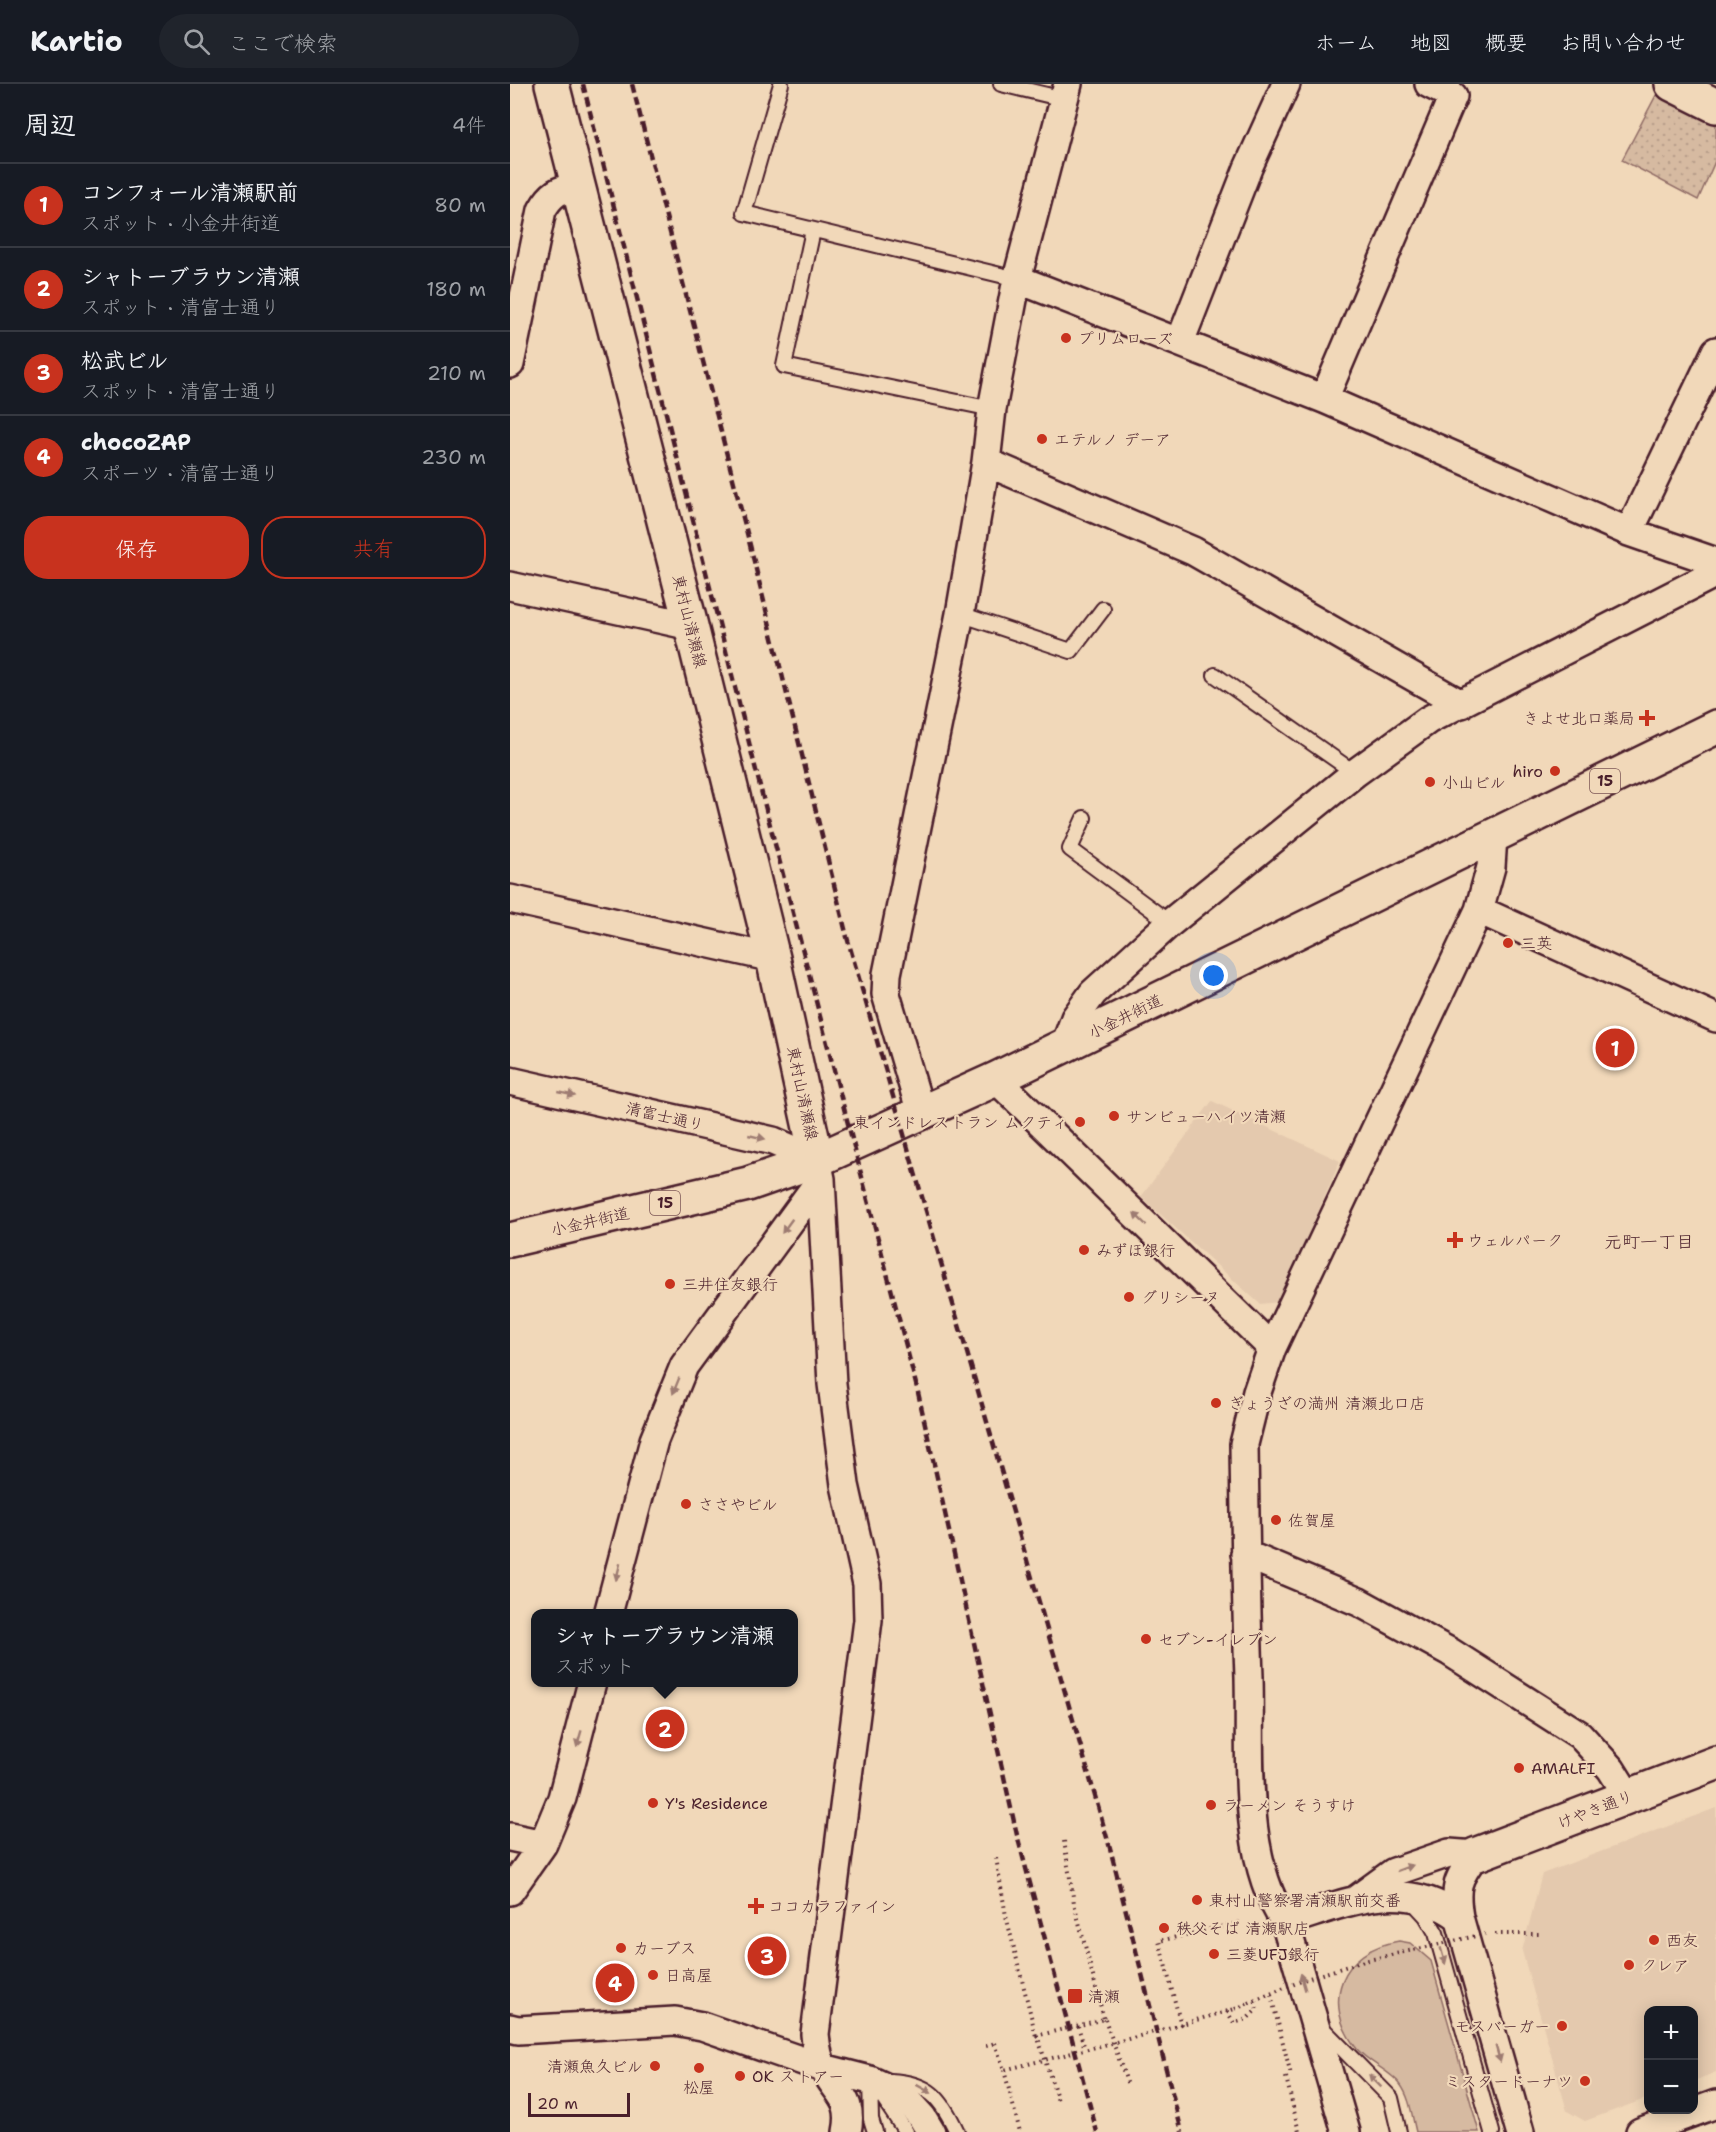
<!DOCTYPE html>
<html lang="ja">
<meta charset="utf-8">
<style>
body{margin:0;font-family:"Shantell Sans","Klee One",sans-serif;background:#20242c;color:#f1f3f6}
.controls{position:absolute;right:18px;bottom:18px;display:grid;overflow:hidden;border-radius:12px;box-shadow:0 3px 15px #0003}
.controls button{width:54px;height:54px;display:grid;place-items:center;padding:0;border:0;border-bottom:2px solid #363941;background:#171b24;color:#f1f3f6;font:30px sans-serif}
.scale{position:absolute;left:18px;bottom:15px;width:102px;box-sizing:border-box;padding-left:6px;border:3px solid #4a1f2b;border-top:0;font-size:16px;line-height:21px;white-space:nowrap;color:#4a1f2b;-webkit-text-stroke:4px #f1d8b9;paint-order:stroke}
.you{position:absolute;left:704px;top:892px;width:21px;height:21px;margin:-15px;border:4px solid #fff;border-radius:50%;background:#1a73e8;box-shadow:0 0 0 9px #1a73e833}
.badge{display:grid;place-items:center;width:39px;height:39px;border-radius:50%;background:#c8321e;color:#fff;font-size:20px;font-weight:700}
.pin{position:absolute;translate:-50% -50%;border:3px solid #fff;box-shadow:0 2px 6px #0006}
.popup{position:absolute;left:21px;top:1525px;width:267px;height:78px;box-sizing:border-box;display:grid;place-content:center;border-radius:12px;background:#171b24;filter:drop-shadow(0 2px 4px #0005);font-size:20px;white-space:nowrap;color:#9ea1a6}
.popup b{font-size:22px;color:#f1f3f6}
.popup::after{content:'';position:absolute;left:50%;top:100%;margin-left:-12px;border:12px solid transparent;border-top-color:#171b24}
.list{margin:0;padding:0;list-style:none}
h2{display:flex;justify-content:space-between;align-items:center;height:78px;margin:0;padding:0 24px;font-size:26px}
h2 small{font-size:20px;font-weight:400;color:#9ea1a6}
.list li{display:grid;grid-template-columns:39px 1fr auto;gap:18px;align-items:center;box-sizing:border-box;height:84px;padding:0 24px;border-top:2px solid #363941}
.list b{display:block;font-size:22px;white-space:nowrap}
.list p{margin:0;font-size:20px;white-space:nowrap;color:#9ea1a6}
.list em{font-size:20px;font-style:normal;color:#9ea1a6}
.actions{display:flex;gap:12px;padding:18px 24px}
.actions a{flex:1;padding:14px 0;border:2px solid #c8321e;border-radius:24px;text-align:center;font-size:21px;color:#c8321e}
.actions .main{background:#c8321e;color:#fff}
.icon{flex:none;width:33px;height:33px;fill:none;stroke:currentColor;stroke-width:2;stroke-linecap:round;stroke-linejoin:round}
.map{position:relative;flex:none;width:1206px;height:2048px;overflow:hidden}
header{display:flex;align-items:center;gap:36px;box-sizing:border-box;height:84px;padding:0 30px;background:#171b24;border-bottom:2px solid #363941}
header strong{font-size:28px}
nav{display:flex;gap:33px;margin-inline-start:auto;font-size:21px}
.search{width:420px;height:54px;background:#20242c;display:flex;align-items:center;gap:15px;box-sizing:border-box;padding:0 21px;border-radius:33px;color:#9ea1a6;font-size:22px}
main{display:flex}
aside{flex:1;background:#171b24}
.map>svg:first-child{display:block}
.built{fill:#e4c9ae}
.grass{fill:#d6baa1;stroke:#906c66;stroke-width:1.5}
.park{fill:url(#park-dots);stroke:#906c66;stroke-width:1.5}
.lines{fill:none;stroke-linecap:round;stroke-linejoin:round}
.service-casing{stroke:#4a1f2b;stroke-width:18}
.minor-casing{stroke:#4a1f2b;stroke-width:32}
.tertiary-casing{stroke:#4a1f2b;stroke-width:38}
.secondary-casing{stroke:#4a1f2b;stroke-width:38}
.primary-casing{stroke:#4a1f2b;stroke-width:38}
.path{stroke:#4a1f2b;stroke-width:4;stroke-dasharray:1.5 4.5;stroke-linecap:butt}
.service{stroke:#f1d8b9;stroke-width:14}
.minor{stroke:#f1d8b9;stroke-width:27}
.tertiary{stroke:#f1d8b9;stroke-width:33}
.secondary{stroke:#f1d8b9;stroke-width:33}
.primary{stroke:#f1d8b9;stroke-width:33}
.rail{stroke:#4a1f2b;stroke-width:4.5;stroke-dasharray:9 4.5;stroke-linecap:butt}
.path-bridge{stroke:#4a1f2b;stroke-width:4;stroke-dasharray:1.5 4.5;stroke-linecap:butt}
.oneway{fill:#9e7c72}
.poi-dot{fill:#c8321e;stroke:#f1d8b9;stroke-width:2}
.labels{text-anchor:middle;stroke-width:4.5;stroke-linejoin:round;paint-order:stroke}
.shield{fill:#f1d8b9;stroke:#7c5656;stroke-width:1.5}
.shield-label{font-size:15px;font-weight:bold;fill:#4a1f2b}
.poi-label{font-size:16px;fill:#4a1f2b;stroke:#f1d8b9;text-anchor:start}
.street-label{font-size:16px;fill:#4a1f2b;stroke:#f1d8b9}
.neighbourhood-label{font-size:18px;fill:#4a1f2b;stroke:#f1d8b9}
</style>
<header>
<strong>Kartio</strong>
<div class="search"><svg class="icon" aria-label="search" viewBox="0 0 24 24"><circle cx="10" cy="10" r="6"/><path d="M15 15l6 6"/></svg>ここで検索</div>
<nav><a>ホーム</a><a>地図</a><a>概要</a><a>お問い合わせ</a></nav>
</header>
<main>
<aside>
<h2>周辺<small>4件</small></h2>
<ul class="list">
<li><span class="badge">1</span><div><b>コンフォール清瀬駅前</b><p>スポット · 小金井街道</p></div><em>80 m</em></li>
<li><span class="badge">2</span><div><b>シャトーブラウン清瀬</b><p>スポット · 清富士通り</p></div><em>180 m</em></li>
<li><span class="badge">3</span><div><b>松武ビル</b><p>スポット · 清富士通り</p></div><em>210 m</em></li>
<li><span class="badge">4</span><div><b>chocoZAP</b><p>スポーツ · 清富士通り</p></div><em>230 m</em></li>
</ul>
<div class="actions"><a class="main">保存</a><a>共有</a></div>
</aside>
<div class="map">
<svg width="1206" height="2048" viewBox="0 0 1206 2048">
<defs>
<pattern id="park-dots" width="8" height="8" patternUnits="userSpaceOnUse" patternTransform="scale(1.5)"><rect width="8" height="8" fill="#d6baa1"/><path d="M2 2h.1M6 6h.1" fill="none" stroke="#b99f8b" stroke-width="1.8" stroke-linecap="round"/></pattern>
</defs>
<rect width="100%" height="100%" fill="#f1d8b9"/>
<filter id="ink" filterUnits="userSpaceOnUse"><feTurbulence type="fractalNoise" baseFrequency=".0167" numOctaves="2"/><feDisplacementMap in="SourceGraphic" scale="12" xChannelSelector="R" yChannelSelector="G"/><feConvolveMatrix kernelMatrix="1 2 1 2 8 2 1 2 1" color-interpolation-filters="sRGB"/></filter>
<g filter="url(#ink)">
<path class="built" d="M702,1017L830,1077L769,1218L750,1220L631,1113Z
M1206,1724V1988L1184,1997V1926H1138V2014L1075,2037L1057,2027L1012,1867L1032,1790Z"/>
<path class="grass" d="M889,1857L900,1859L921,1877L969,2048H906C902,2032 900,2013 890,2000C879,1986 859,1979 847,1965C810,1919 831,1866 889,1857Z"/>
<path class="park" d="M1152,0L1206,22V75L1188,116L1112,76Z"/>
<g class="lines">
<g class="service-casing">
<path id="service" d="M271,0L234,129L507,195
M491,0L554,15
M303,146L274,282L482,325
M450,530L561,567L593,525
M705,591L845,689
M574,734L560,765L660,839
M904,1819L916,1832L926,1849L982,2048
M810,1942L881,2014L889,2048
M360,1996L361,2035L365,2048
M380,1997C419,1999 431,2013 447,2048
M367,2005L396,2048"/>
</g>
<g class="minor-casing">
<path id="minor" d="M507,195L814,315L1119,448
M670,258L738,84L776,0
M1206,267L1119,448L1206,478
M0,280L32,126C41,110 49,105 67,102
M814,315L943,12L919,0
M476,378L683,467L951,620
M0,502L181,542
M0,815L263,874
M969,826L1206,934
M555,961L565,934L583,909L660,839L845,689L918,636L1206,489
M486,995L762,1264
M0,997L263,1057L307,1076L311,1095L322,1300L335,1401L357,1500L358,1536L305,1950C306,1961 307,1973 313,1983C326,2010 344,2013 337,2048
M411,1029L376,910L377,890L450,530L476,378L482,325L507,195L558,0
M735,1470L849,1518L940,1568L1070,1651L1101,1685L1118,1712
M98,1530L144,1356L174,1282L311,1095
M0,1753L33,1760
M965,1771C947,1795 944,1803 949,1833L1010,2048
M0,1807L33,1760L52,1714L82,1598
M847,1815L884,1788L939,1769L965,1771
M775,1838C835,1819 892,1792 949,1833
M0,1944L8,1946L165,1937L192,1942L313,1984L360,1996L391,2010L412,2033L421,2048
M836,2048L775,1838C731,1774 741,1669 739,1593C736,1516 735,1438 734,1360L747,1308L762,1264L969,826L981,783L983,752
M1130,2048L1206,2020"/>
</g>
<g class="tertiary-casing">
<path id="tertiary" d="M1162,0L1206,22
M965,1771L1206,1679"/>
</g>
<g class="secondary-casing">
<path id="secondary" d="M42,0L181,542L263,874L307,1076"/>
</g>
<g class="primary-casing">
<path id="primary" d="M0,1156L238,1100L307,1076L486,995L1206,643"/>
</g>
<path class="path" d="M554,1757L564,1819L594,1935
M486,1774L496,1832L526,1952
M985,1850H1031
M761,1911L781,1991
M725,1925L739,1919
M717,1927L724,1939L737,1935L747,1925L745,1917
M595,1935L618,2001
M671,1941L649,1857L732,1838
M568,1942L575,1965
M527,1951L548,2017
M476,1962L485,1959
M494,1986L510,2048
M776,1993L789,2048"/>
<use href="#service" class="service"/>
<use href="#minor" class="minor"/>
<use href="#tertiary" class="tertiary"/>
<use href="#secondary" class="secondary"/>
<use href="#primary" class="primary"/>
<path class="rail" d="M73,0L253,714L407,1304L507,1751L587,2048
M122,0L239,457L337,853L600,1764L672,2048"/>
<path class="path-bridge" d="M739,1919L796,1895L854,1877L975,1850
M526,1952L594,1935
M485,1959L494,1986L626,1953L725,1925"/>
</g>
<defs><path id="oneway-solid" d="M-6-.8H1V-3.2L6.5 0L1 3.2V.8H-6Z" transform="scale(1.5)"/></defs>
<g class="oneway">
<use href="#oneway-solid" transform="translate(57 1010) rotate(13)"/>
<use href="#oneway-solid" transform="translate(247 1053) rotate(13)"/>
<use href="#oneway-solid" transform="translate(630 1135) rotate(-136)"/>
<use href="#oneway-solid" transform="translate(277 1142) rotate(126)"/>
<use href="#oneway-solid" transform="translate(166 1302) rotate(112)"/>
<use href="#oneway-solid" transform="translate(108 1488) rotate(104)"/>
<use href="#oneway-solid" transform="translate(69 1655) rotate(106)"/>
<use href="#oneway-solid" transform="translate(895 1784) rotate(-20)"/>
<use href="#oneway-solid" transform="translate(933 1872) rotate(74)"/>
<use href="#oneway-solid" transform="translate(793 1898) rotate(-106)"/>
<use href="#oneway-solid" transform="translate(988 1970) rotate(74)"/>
<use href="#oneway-solid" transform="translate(865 1997) rotate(-135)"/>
<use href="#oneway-solid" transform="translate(414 2005) rotate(29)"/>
</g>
</g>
<g class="poi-dot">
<circle cx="556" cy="254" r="6"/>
<circle cx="532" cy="355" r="6"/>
<path d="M1134 625h6v6h6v6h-6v6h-6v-6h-6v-6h6z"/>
<circle cx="1045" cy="687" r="6"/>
<circle cx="920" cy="698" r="6"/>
<circle cx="998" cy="859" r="6"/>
<circle cx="604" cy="1032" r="6"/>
<circle cx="570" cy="1038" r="6"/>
<path d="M942 1147h6v6h6v6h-6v6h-6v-6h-6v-6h6z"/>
<circle cx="574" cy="1166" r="6"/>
<circle cx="160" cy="1200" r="6"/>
<circle cx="619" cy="1213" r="6"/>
<circle cx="706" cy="1319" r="6"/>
<circle cx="176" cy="1420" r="6"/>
<circle cx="766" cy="1436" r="6"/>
<circle cx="636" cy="1555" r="6"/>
<circle cx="1009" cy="1684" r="6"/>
<circle cx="143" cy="1719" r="6"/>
<circle cx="701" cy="1721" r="6"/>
<circle cx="687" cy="1816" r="6"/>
<path d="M243 1813h6v6h6v6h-6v6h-6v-6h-6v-6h6z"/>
<circle cx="654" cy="1844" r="6"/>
<circle cx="1144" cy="1856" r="6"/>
<circle cx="111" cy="1864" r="6"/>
<circle cx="704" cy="1870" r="6"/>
<circle cx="1119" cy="1881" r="6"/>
<circle cx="143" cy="1891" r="6"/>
<rect x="557" y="1904" width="16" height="16" rx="3"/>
<circle cx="1052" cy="1942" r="6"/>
<circle cx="145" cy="1982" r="6"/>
<circle cx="189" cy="1984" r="6"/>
<circle cx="230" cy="1992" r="6"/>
<circle cx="1075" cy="1997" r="6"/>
</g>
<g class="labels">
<g class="shield">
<rect x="1080" y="685" width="30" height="24" rx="4.5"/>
<rect x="140" y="1107" width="30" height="24" rx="4.5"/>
</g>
<g class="shield-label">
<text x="1095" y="702">15</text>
<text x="155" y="1124">15</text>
</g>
<g class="poi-label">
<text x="568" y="260">プリムローズ</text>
<text x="544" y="361">エテルノ デーア</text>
<text x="1125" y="640" text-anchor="end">きよせ北口薬局</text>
<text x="1033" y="693" text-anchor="end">hiro</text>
<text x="932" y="704">小山ビル</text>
<text x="1010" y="865">三英</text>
<text x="616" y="1038">サンビューハイツ清瀬</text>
<text x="558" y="1044" text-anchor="end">東インドレストラン ムクティ</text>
<text x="957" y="1162">ウェルパーク</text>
<text x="586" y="1172">みずほ銀行</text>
<text x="172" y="1206">三井住友銀行</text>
<text x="631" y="1219">グリシーヌ</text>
<text x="718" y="1325">ぎょうざの満州 清瀬北口店</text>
<text x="188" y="1426">ささやビル</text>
<text x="778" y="1442">佐賀屋</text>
<text x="648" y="1561">セブン-イレブン</text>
<text x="1021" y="1690">AMALFI</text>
<text x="155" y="1725">Y's Residence</text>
<text x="713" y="1727">ラーメン そうすけ</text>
<text x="699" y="1822">東村山警察署清瀬駅前交番</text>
<text x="258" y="1828">ココカラファイン</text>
<text x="666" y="1850">秩父そば 清瀬駅店</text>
<text x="1156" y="1862">西友</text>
<text x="123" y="1870">カーブス</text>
<text x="716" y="1876">三菱UFJ銀行</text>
<text x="1131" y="1887">クレア</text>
<text x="155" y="1897">日高屋</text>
<text x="578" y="1918">清瀬</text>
<text x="1040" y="1948" text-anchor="end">モスバーガー</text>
<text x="133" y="1988" text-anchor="end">清瀬魚久ビル</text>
<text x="242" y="1998">OK ストアー</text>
<text x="1063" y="2003" text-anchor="end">ミスタードーナツ</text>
<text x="189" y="2009" text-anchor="middle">松屋</text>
</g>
<g class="street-label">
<text transform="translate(180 537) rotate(76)" y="6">東村山清瀬線</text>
<text transform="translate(615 932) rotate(-26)" y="6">小金井街道</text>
<text transform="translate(293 1009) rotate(78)" y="6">東村山清瀬線</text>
<text transform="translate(155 1032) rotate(13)" y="6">清富士通り</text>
<text transform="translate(80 1137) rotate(-13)" y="6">小金井街道</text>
<text transform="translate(1085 1725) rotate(-21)" y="6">けやき通り</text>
</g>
<g class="neighbourhood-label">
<text x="1139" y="1164">元町一丁目</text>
</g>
</g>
</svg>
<div class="controls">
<button>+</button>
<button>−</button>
</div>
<div class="scale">20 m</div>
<div class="you"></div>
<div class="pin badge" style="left:1105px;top:964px">1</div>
<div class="pin badge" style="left:155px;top:1645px">2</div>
<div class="popup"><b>シャトーブラウン清瀬</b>スポット</div>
<div class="pin badge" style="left:257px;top:1872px">3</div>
<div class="pin badge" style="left:105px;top:1899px">4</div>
</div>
</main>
